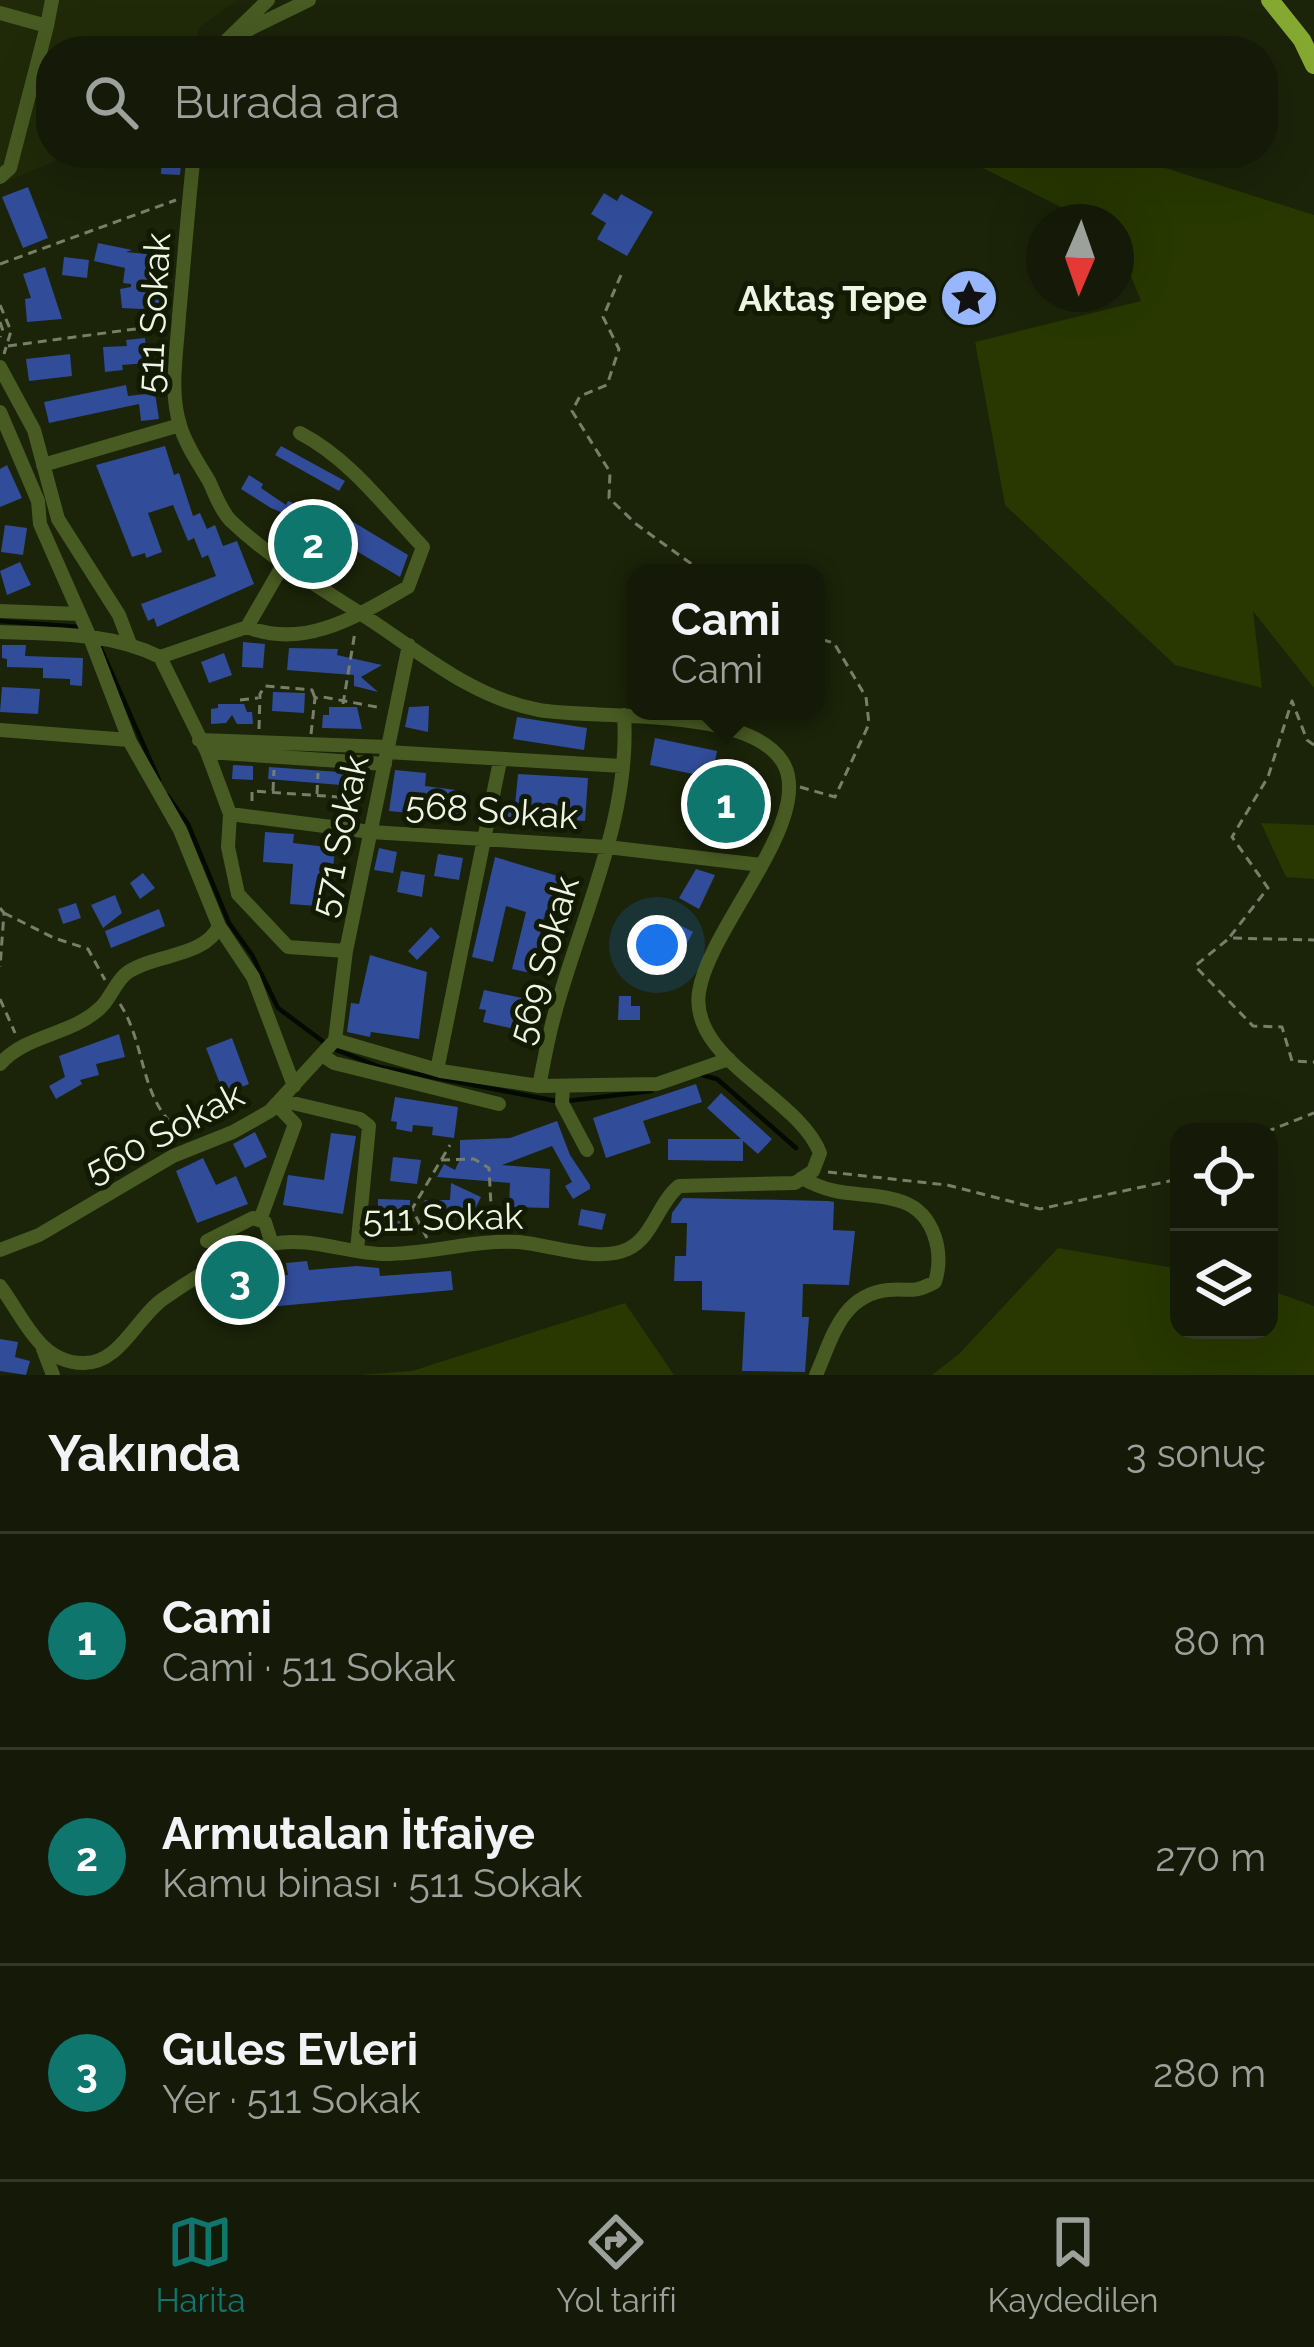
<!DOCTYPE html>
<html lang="tr">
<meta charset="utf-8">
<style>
body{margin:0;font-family:Raleway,sans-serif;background:#1d2311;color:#f1f3f6}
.controls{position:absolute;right:36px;bottom:36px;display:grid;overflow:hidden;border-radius:24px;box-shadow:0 12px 48px #0002}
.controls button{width:108px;height:108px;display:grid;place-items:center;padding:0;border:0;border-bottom:3px solid #333828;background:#141a07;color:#f1f3f6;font:60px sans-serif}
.compass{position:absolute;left:1026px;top:204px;width:108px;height:108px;border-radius:50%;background:#141a07;box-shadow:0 12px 48px #0002;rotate:182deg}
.you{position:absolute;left:657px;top:945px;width:42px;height:42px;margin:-30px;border:9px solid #fff;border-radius:50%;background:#1a73e8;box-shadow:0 0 0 18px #1a73e833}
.badge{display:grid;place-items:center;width:78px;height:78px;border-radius:50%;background:#0f766e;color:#fff;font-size:39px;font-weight:700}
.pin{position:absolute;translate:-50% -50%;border:6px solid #fff;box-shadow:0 3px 12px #0006}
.popup{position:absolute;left:627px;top:564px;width:198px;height:156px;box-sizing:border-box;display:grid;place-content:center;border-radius:24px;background:#141a07;filter:drop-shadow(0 3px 9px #0005);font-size:39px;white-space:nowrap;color:#9da19b}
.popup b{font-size:45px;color:#f1f3f6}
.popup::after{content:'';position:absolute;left:50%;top:100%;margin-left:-24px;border:24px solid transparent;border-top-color:#141a07}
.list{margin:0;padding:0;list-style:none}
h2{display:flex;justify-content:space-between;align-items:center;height:156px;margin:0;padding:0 48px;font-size:51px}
h2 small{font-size:39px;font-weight:400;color:#9da19b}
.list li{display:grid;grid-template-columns:78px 1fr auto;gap:36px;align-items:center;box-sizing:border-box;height:216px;padding:0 48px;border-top:3px solid #333828}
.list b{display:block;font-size:45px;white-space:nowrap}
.list p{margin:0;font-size:39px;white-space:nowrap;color:#9da19b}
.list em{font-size:39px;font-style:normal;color:#9da19b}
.icon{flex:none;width:66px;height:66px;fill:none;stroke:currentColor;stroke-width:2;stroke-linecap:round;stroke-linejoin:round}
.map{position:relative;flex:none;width:1314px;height:1375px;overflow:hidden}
.search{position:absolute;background:#141a07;box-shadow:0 12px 48px #0002;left:36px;right:36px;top:36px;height:132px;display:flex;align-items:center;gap:30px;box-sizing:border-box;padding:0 42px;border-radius:48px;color:#9da19b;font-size:45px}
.sheet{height:804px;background:#141a07}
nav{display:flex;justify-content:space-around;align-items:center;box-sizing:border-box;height:168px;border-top:3px solid #333828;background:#141a07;font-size:33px;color:#9da19b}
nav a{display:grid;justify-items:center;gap:6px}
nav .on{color:#0f766e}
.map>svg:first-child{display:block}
.built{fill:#202a08}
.green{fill:#283800}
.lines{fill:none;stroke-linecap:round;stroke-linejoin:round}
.stream{stroke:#040a00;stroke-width:4.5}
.building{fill:#314c99}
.path{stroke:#787f69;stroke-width:3;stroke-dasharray:9 6;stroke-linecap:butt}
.minor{stroke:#485b22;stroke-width:14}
.highway{stroke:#85a930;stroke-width:18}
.labels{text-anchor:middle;stroke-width:10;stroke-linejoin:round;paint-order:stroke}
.poi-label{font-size:36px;font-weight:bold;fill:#eef5e5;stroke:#121a02;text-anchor:end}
.street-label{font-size:36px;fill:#eef5e5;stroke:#121a02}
</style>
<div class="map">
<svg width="1314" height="1375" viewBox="0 0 1314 1375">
<rect width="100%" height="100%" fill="#1b2309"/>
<path class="built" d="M0,0H238L200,27L190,51H51V153H75L0,184Z"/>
<path class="green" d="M953,153H1118L1314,215V688L1253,611L1262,688L1175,665L1005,505L975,342L1141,301L1116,239V222H1091Z
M1261,823L1314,825V879L1286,877Z
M1058,1248L1179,1269V1330H1269V1290L1314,1306V1375H932L959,1354Z
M625,1303L674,1375H359L412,1371Z"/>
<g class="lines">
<path class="stream" d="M0,621L80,627
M98,642L159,780
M167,795L188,824L229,923L252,955L278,1008L325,1043
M334,1049L380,1067L556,1101
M702,1075L717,1079L796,1148
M567,1101L651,1091"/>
</g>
<path class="building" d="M162,153H182L180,175L161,174Z
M28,187L48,238L23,248L2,197Z
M604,193L617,201L621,194L653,212L627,256L597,239L606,223L591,214Z
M98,243L132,250L126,252L166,256L164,275H157L160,310L122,308L120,289L131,287V284L123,283L125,268L94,261Z
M64,257L89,260L87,278L62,275Z
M45,267L62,319L27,322L25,299L31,298L23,274Z
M145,338L147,363L122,365L123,370L105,372L103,347L127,346L126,340Z
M70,354L72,376L29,381L26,359Z
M126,385L128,396L155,393L159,419L141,421L139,404L49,423L44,402Z
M165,446L174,475L179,473L193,516L200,513L207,529L215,525L223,546L237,541L254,584L157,627L154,618L148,621L141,604L216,576L208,555L202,558L194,538L188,541L173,505L148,513L162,552L146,558L145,553L132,557L96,465Z
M281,446L345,481L339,491L275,455Z
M7,465L22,498L0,507V469Z
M249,475L263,484L261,488L286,505L288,501L347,525L350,520L408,555L400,577L338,540L340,537L271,508L241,489Z
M5,525L27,528L23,555L1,552Z
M20,562L31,585L7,595L0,571Z
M243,642L265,644L263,668L242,667Z
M2,645H26L25,656L83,658L82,686L70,685V679L43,678V668L7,667V659L2,658Z
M289,648L338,649L337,655L382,665L361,677L378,692L354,686V675L287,670Z
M224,653L232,675L209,683L201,662Z
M2,687L40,689L38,714L0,712Z
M273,692L305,693L304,713L272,711Z
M218,704H244L247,712H252L253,724H237L232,715L226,723L211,724V709L218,708Z
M429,706L428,732L405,727L409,707Z
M329,707H357L362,729L322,728L323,715H329Z
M517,717L587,728L584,750L513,739Z
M655,738L717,751L712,778L650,765Z
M233,765L253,766V780L232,779Z
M269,767L354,773L353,786L268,779Z
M395,770L426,773L425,786L464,791L463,801H469L467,817L449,814V806L421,803L420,814L389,811Z
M518,774L588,778L585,821L536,818V823L515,822V817H506L507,804L515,805Z
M725,782L746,815L727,827L706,794Z
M265,832L294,834L293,843L335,848L333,869L320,868L317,906L290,904L293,864L263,862Z
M379,848L397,852L393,873L374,870Z
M438,854L463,858L459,880L434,876Z
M495,857L568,879L559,922L544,917L531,973L512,969L526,912L506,906L493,962L472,957Z
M696,869L715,875L699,909L679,898Z
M401,871L425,875L422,897L397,892Z
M143,873L155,888L140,899L130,883Z
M115,895L122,913L103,928L91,905Z
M76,903L81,918L63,924L58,909Z
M159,909L165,926L111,948L105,931Z
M674,922L693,932L683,951L664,940Z
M431,927L440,937L417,960L408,951Z
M370,955L427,972L419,1039L371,1032L370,1037L347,1032L351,1003L359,1004Z
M484,990L522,998L515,1029L483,1022L486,1010L479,1009Z
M619,996H631V1006H640V1020H618Z
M119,1034L125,1057L96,1064L99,1075L80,1080L82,1084L56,1099L49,1086L65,1077L59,1056Z
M232,1038L249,1084L224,1094L206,1048Z
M696,1084L702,1102L643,1121L651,1143L606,1158L593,1118Z
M721,1093L772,1139L758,1154L743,1141V1161L668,1160V1139H741L707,1108Z
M395,1097L458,1107L454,1138L432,1135L433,1127L413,1125L412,1132L396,1129L397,1122L391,1121Z
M557,1121L570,1155L590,1185V1189L573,1199L565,1186L572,1182L552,1146L502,1165L550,1169L549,1208L509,1207L510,1183L437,1177L444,1164L455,1170L460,1159V1140L510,1138Z
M255,1132L267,1157L245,1168L233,1144Z
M331,1133L356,1136L343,1214L283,1205L288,1175L324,1180Z
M393,1157L421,1160L417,1184L390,1181Z
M203,1158L216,1185L236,1176L248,1204L197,1223L176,1171Z
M451,1183L481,1197L473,1213L468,1211L462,1222L442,1212L437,1222L419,1212L425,1200H450Z
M683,1198L829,1201L834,1202L833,1230L855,1231L849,1285L803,1284L802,1317H809L805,1372L742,1371L745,1312L702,1310V1281H674L675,1256H686L687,1223H671L672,1213Z
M378,1199L410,1200V1234H378Z
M581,1209L606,1214L602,1230L578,1225Z
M307,1261L309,1270L357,1266L379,1268L380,1276L451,1271L453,1290L268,1307L215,1303L217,1278L226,1277L236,1269L255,1263L254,1273L262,1277L288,1275L286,1263Z
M0,1339L18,1342L15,1357L30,1361L26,1375L0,1371Z"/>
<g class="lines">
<path class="path" d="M0,264L176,200
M621,275L603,317L619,349L607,385L580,396L572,411L610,472L609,498L636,524L704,573
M0,305L11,331L4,354
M0,322L3,331L0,337
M8,346L165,325
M240,700L258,698
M343,704L355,632
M259,729L260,694L265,686L312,690L315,698
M311,734L315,698L323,697L382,708
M1314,745L1307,740L1292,701L1268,777L1232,837L1268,888L1229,938L1314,940
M800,787L835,797L869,724L866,697L834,643L816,638
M273,791L274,770
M317,794L318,773
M252,801V791L339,797L338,817
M0,908L4,913L0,967
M4,913L54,938L88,949L105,980
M1227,940L1195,966L1253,1026L1282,1027L1292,1061L1314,1062
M0,999L15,1033
M120,1004C145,1043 140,1092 172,1124V1142
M1266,1132L1314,1113
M441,1160L474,1159L489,1168L491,1206L486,1231
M828,1172L947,1185L1040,1209L1179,1179
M427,1238L412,1209L450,1145"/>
<path class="minor" d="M0,13L47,26L52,0
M227,40L309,0
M222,51L227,40L268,0
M0,177L10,168L47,26
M0,367L34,430L58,519L119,615L130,644
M0,412L38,501L40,524L89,635L130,742L180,830L219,926L253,977L294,1086
M43,465L180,425
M0,611L80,614
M247,627C305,650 359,615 408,587L423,547C383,505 351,460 300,433
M0,632C55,634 110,632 160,657L247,627L284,563
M160,657L207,752L230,814L228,847L238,894L288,947L346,951
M0,730L129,740
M199,740L388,747
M207,752L385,764
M387,752L622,766
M230,814L371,832L607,847L761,865
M335,1040L441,1071L539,1086C544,1062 548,1037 555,1013C581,917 631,817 624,715
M335,1040L346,951L409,645
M322,1055L334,1063L499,1104
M0,1064C27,1034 69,1036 99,1009C111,999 115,981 128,972C155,954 205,957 219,926
M437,1070L500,761
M539,1086L657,1084L729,1059
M563,1086L562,1103L587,1150
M280,1100L360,1119L369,1126L357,1250
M802,1178C842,1201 867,1189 903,1202C935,1214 944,1253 935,1282C913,1294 910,1288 888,1290C841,1295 832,1339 816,1375
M260,1220L295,1124L276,1104
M207,1241L253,1218L265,1222L272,1244
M0,1250L39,1235L173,1156L233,1132L270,1111L335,1040
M0,1286C23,1316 39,1363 83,1363C121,1364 137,1315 166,1297C196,1276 237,1251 272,1244C308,1236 346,1253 382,1254C427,1255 474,1239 519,1242C551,1245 598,1263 628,1249C653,1237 658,1203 679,1186L795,1183L813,1171L820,1153C798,1096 689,1060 699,992C709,926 818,816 782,761C746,706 598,720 539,710C474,698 425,656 372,621C324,590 272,560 231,521C221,511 215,494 209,481C199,464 185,444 180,425C169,391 177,351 179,316C184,262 188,207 194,153
M43,1349L53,1375"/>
<path class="highway" d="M1270,0L1302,40L1314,65"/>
</g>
<defs>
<g id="sight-disc" transform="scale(3)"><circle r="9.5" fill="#98b6fd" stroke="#121a02"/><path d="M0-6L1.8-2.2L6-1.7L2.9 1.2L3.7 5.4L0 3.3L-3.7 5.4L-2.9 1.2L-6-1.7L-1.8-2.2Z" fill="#111"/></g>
</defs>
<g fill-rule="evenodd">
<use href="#sight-disc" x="969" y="298"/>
</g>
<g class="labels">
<g class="poi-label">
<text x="927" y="311">Aktaş Tepe</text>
</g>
<g class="street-label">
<text transform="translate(153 313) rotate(-87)" y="13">511 Sokak</text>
<text transform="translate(492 810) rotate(4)" y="13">568 Sokak</text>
<text transform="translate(339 836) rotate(-78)" y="13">571 Sokak</text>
<text transform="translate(543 960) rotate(-74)" y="13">569 Sokak</text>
<text transform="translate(164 1132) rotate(-28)" y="13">560 Sokak</text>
<text transform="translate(443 1217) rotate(-1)" y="13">511 Sokak</text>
</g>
</g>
</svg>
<div class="controls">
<button><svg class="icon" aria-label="locate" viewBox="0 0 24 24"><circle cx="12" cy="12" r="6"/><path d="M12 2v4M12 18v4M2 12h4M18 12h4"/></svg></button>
<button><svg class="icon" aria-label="layers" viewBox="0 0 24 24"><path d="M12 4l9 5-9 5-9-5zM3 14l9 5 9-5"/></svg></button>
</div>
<svg class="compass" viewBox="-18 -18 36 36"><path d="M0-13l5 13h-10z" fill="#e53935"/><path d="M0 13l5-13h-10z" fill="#9da19b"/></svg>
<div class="you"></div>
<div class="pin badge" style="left:726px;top:804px">1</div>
<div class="popup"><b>Cami</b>Cami</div>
<div class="pin badge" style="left:313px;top:544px">2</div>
<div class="pin badge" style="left:240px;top:1280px">3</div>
<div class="search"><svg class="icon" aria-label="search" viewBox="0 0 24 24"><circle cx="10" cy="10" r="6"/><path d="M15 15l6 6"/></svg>Burada ara</div>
</div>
<section class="sheet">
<h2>Yakında<small>3 sonuç</small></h2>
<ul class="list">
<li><span class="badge">1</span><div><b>Cami</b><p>Cami · 511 Sokak</p></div><em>80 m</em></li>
<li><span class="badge">2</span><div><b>Armutalan İtfaiye</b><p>Kamu binası · 511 Sokak</p></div><em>270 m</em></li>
<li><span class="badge">3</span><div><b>Gules Evleri</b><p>Yer · 511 Sokak</p></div><em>280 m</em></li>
</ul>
</section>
<nav>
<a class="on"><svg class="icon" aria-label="map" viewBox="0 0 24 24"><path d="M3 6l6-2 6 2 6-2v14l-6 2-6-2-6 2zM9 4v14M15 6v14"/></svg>Harita</a>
<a><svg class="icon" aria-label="directions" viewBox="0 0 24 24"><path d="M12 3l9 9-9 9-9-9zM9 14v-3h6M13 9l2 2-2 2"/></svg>Yol tarifi</a>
<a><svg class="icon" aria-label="saved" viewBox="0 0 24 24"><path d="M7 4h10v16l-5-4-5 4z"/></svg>Kaydedilen</a>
</nav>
